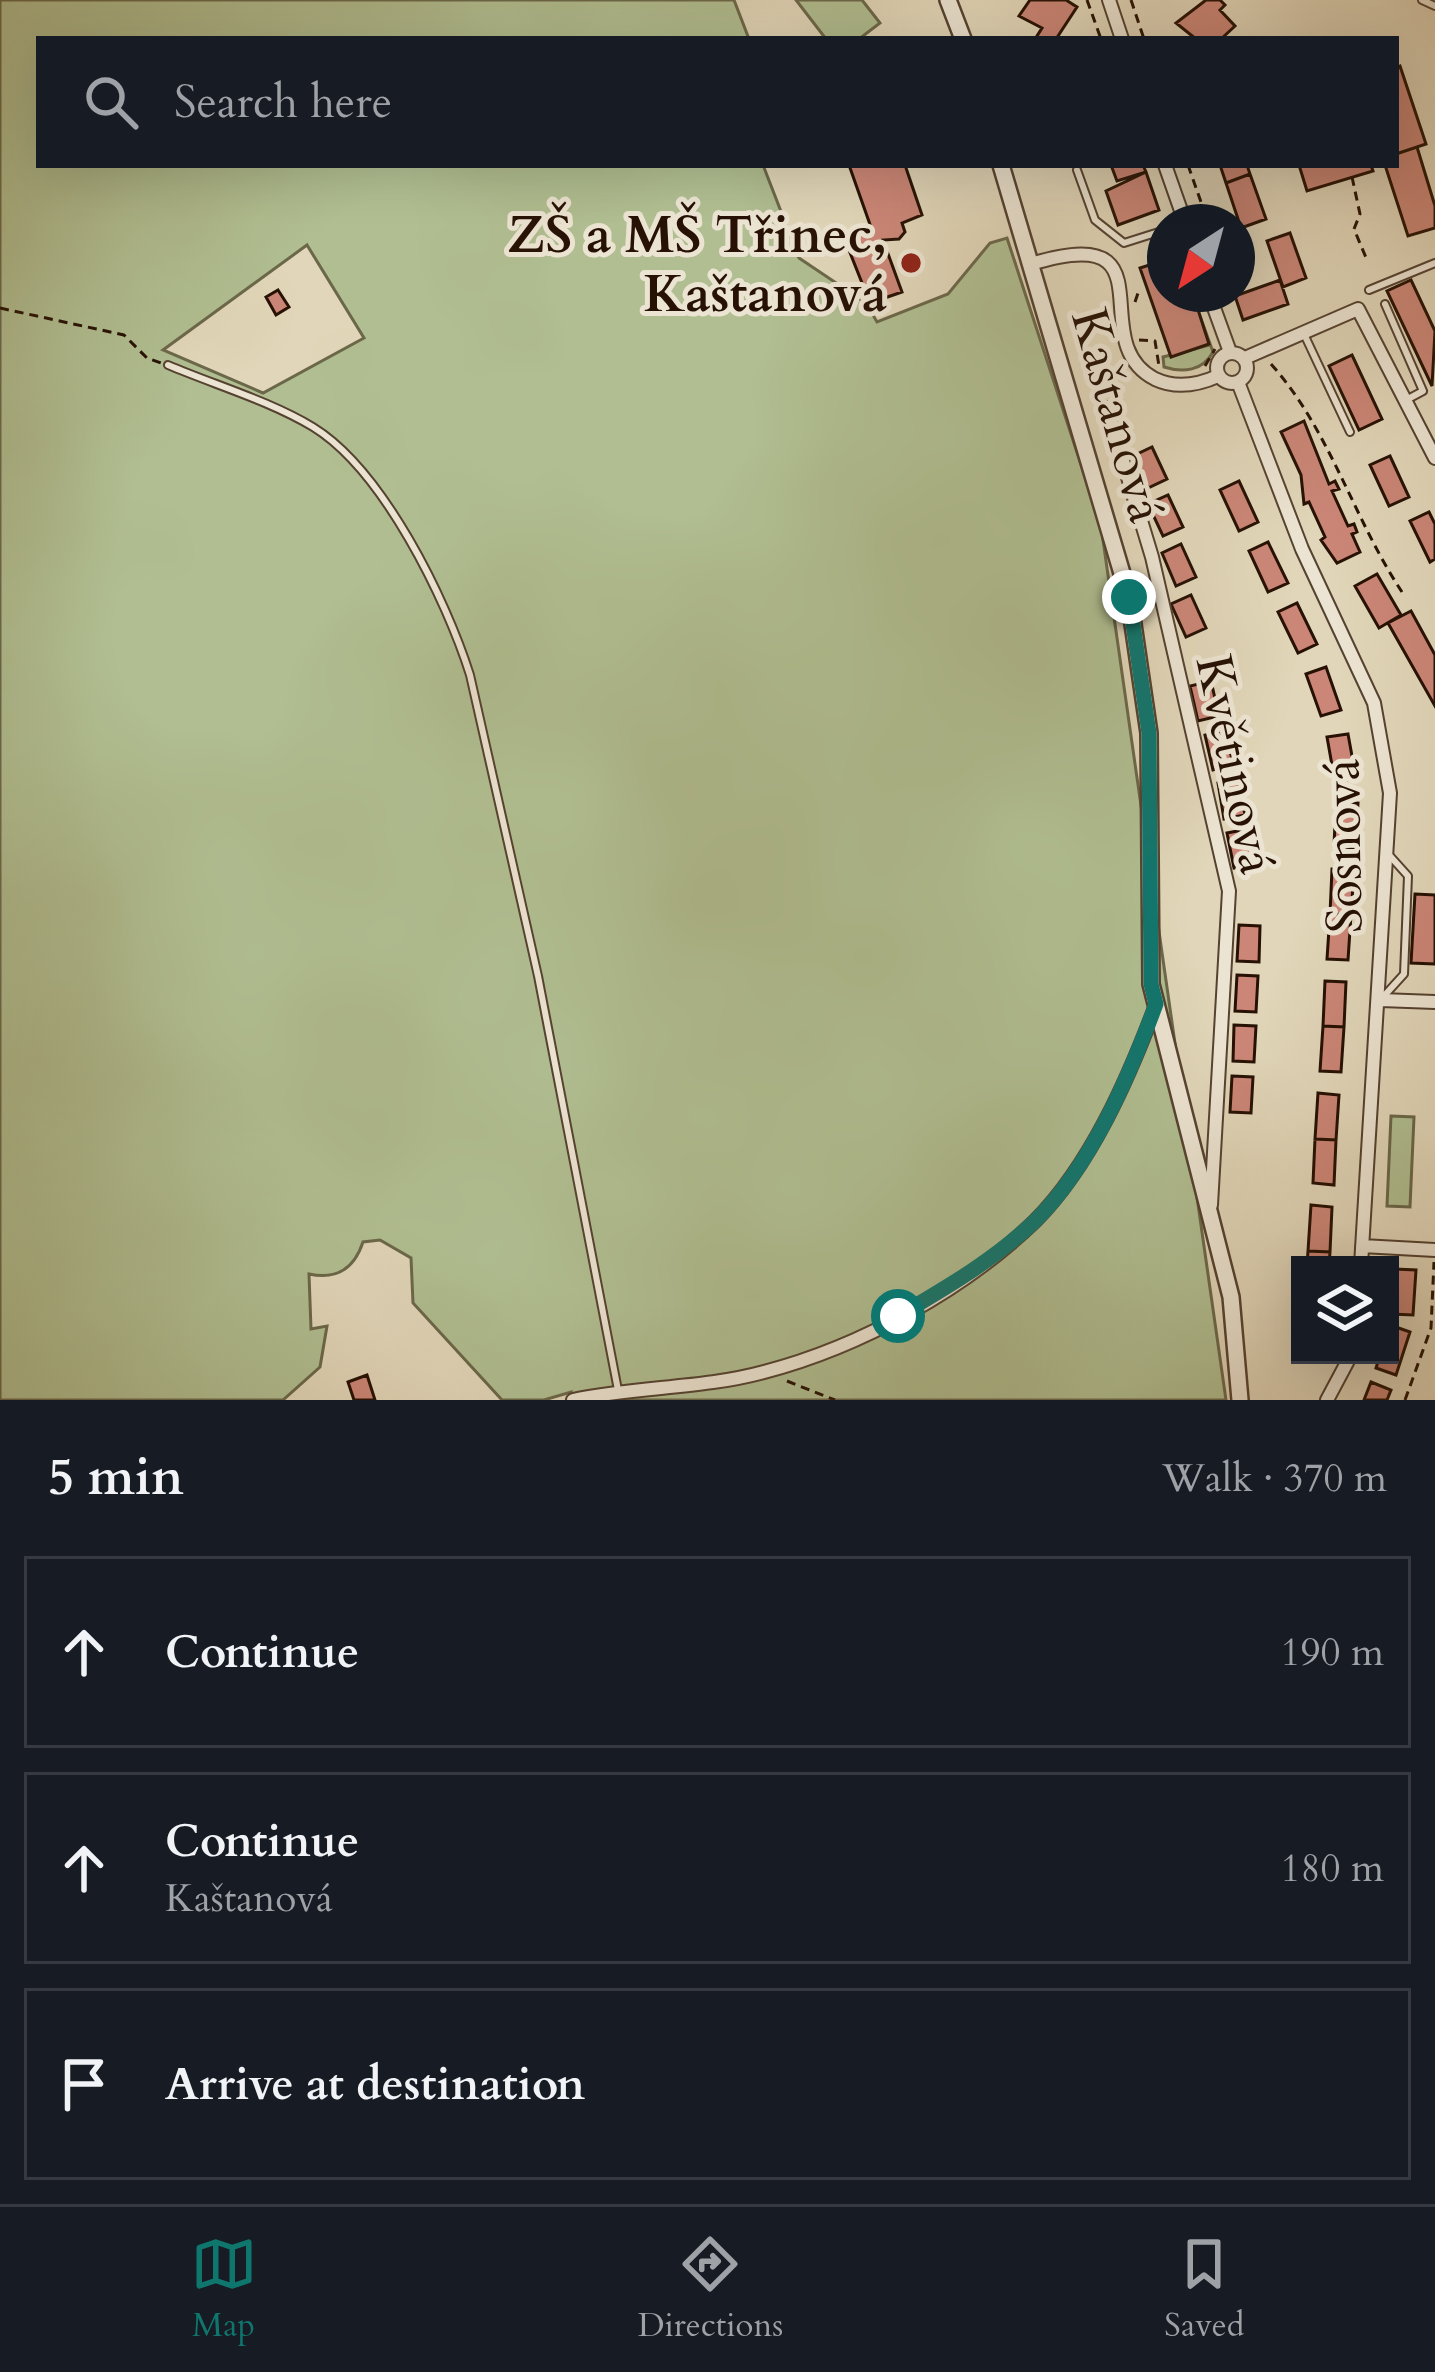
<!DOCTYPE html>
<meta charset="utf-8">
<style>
body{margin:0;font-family:Cardo,serif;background:#20242c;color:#f1f3f6}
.controls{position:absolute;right:36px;bottom:36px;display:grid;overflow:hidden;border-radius:0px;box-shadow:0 12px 48px #0002}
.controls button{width:108px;height:108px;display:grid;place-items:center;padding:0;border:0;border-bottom:3px solid #363941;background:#171b24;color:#f1f3f6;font:60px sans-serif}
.compass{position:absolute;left:1147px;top:204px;width:108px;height:108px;border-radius:50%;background:#171b24;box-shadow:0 12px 48px #0002;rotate:216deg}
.stop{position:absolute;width:36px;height:36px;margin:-27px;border:9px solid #0f766e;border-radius:50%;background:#fff}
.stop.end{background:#0f766e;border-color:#fff;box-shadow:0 3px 12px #0008}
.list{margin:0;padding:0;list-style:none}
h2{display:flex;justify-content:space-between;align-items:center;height:156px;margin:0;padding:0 48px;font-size:51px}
h2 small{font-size:39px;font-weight:400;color:#9ea1a6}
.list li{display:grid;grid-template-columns:78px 1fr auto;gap:36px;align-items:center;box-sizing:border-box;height:192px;margin:0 24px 24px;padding:0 24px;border:3px solid #363941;border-radius:0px}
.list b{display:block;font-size:45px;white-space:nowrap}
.list p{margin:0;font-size:39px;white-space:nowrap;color:#9ea1a6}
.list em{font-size:39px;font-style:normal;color:#9ea1a6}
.icon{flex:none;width:66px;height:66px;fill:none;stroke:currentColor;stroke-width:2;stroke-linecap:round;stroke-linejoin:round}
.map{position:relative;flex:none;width:1435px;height:1400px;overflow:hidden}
.search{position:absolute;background:#171b24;box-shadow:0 12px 48px #0002;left:36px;right:36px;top:36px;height:132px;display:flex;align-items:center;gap:30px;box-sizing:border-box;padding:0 42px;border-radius:0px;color:#9ea1a6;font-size:45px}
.sheet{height:804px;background:#171b24}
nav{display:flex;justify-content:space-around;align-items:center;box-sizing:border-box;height:168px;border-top:3px solid #363941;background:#171b24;font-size:33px;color:#9ea1a6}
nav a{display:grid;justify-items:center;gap:6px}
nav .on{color:#0f766e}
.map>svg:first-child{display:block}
.green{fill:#b0be91;stroke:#6b684a;stroke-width:3;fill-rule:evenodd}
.building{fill:#cb8677;stroke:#261104;stroke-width:3}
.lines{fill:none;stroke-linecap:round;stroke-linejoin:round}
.service-casing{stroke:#554231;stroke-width:10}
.minor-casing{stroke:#554231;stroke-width:16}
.tertiary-casing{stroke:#554231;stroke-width:20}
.path{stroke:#261104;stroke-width:3;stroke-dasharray:9 6;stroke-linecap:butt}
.service{stroke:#ece4d2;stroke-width:6}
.minor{stroke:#ece4d2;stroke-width:12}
.tertiary{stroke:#ece4d2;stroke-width:15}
.route{stroke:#0f766e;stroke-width:15}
.poi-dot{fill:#8f2418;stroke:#ece4d2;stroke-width:4.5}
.labels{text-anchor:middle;stroke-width:10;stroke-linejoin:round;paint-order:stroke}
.poi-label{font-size:51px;font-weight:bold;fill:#261104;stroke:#ece4d2;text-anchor:end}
.street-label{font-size:51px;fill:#261104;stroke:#ece4d2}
</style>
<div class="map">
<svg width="1435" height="1400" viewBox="0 0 1435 1400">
<rect width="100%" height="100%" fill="#e1d6b9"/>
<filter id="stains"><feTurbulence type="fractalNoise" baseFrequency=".00167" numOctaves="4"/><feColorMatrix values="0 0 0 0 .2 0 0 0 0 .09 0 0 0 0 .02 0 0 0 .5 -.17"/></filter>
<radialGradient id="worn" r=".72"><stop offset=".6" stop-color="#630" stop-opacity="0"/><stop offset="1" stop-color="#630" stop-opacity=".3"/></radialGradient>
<path class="green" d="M0,0H734L749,39H39V165H763L799,258L866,303L877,322L948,294L990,243L1007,238L1101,526L1226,1400H570L571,1392L544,1400H502L413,1303L411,1258L380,1240L363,1242C354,1269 337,1280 309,1274L311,1329L327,1326L320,1367L283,1400H0ZM307,245L364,338L263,393L163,350Z
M796,0H862L880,23L859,39H826Z
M1192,294L1213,352C1203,371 1183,373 1164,367L1163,357L1210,345Z
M1391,1116L1414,1117L1410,1207L1387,1206Z"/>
<path class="building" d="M1030,0H1066L1077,7L1056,39H1041L1037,36L1042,28L1019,16Z
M1206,0H1220L1225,5L1220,10L1235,26L1221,39H1196L1176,23Z
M1400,66L1426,144L1396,154V68Z
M1417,147L1435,206V228L1408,236L1385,165H1396V154Z
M849,165H905L922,215L902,223L905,232L899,239L883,240L902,292L870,303L843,235L863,228L865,235L873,233Z
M1111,165H1143L1146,172L1117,181Z
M1220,165H1247L1250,174L1226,183Z
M1299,165H1371L1373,171L1307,191Z
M1146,172L1159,210L1118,225L1106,191Z
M1250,174L1266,219L1241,228L1226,183Z
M1290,233L1306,278L1283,287L1267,241Z
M1165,260V294H1193L1209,344L1171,357L1140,268Z
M1280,280L1288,304L1243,320L1235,296Z
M1411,280L1435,331L1432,386L1387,291Z
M278,290L289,307L276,315L266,297Z
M1352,355L1382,419L1359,430L1329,366Z
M1304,421L1329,484L1335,481L1339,489L1332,491L1348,526L1354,524L1357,532L1352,534L1360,552L1337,563L1321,540L1325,537L1309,502L1304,504L1301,475L1281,432Z
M1152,447L1167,479L1148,488L1133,456Z
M1390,456L1409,497L1389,506L1370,465Z
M1239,481L1258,522L1239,531L1220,490Z
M1168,495L1183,527L1163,536L1148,504Z
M1429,512L1435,524V559L1430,562L1410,521Z
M1268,542L1288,583L1268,592L1249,551Z
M1181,544L1196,577L1176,586L1162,553Z
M1377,574L1401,615L1379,628L1355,586Z
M1191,595L1206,628L1186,637L1171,604Z
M1297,603L1317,644L1298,653L1278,612Z
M1411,611L1435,655V706L1388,623Z
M1326,667L1341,710L1321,716L1306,674Z
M1211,681L1219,716L1198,721L1190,686Z
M1226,730L1233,765L1213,770L1205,735Z
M1348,734L1356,778L1335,782L1327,737Z
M1238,779L1245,815L1224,819L1218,783Z
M1336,801L1358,803L1355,848L1334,846Z
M1248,829L1255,865L1234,868L1227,833Z
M1332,869L1354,870L1351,915L1330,914Z
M1415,894L1435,895V964L1411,963Z
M1330,914L1351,915L1348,960L1327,959Z
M1239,925L1260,926L1259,962L1237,961Z
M1237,975L1258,976L1256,1012L1235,1011Z
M1325,981L1346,982L1344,1027L1323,1026Z
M1234,1025L1256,1026L1254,1062L1233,1061Z
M1323,1026L1344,1027L1341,1072L1320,1071Z
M1232,1076L1253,1077L1251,1113L1230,1112Z
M1318,1093L1339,1095L1336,1140L1315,1139Z
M1315,1139L1336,1140L1334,1185L1313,1183Z
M1311,1205L1332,1207L1330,1252L1308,1251Z
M1308,1251L1330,1252L1329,1265H1307Z
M1394,1269L1416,1270L1413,1315L1391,1314Z
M1390,1325L1410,1332L1396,1375L1376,1368L1380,1355H1390Z
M367,1375L375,1400H354L348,1382Z
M1371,1382L1391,1390L1387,1400H1364Z"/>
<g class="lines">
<g class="service-casing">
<path id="service" d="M1422,0L1435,6
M1077,170L1095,220L1124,243L1165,230
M1369,290L1435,263
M1385,304L1423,391L1408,399
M1304,334L1350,432
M168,365C215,385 270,401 313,427C383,470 446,599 470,675L538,976L618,1390
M1384,996L1404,974L1408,876L1390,856"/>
</g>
<g class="minor-casing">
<path id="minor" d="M1109,0L1122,39
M1165,165L1185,222
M1031,264C1176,220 1081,341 1155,379C1176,389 1198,385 1218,376
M1209,294L1230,352
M1217 368a15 15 0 1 1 30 0a15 15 0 1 1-30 0Z
M1245,358L1358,309L1435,458
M1238,382L1302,549L1374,703L1390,793L1361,1265
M1107,408L1152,557L1229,891L1211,1205
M1381,1000L1435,1002
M1362,1246L1435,1250
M573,1400C637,1386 702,1389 764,1372C860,1347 964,1290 1035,1221C1091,1165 1129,1077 1156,1005
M1327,1400L1351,1355"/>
</g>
<g class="tertiary-casing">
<path id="tertiary" d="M948,0L963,39
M1001,165L1129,597L1149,733L1151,984L1231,1297L1240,1400"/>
</g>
<path class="path" d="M1087,0L1101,39
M1131,0L1144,39
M1188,165L1208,222
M1352,177L1360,214L1354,229L1367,260
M1135,302L1139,290
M0,308L124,335L147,358L161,363
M1139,340L1155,341L1159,366
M1271,364C1330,430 1353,518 1402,592
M1205,366L1215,349
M787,1381L835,1400
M1405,1400L1431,1328L1434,1262"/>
<use href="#service" class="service"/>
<use href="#minor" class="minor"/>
<use href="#tertiary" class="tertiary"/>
</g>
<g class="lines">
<path class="route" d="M898,1316C947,1287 994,1260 1035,1221C1091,1166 1129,1077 1156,1004L1151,984L1149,733L1129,597"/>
</g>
<circle class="poi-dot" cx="911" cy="263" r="12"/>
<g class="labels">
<g class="poi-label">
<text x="887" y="252">ZŠ a MŠ Třinec,<tspan x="887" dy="59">Kaštanová</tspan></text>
</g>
<g class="street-label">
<text transform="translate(1119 415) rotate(74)" y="18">Kaštanová</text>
<text transform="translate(1237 764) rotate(78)" y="18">Květinová</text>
<text transform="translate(1342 846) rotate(-91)" y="18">Sosnová</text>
</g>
</g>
<rect width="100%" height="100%" filter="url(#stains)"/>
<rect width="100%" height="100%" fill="url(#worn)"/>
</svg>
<div class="controls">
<button><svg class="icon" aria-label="layers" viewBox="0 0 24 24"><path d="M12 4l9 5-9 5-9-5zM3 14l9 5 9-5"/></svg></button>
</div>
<svg class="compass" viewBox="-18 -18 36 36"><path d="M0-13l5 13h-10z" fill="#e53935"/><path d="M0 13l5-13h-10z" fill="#9ea1a6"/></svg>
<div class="stop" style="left:898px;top:1316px"></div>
<div class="stop end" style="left:1129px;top:597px"></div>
<div class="search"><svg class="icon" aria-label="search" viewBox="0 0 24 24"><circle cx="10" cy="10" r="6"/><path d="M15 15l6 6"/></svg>Search here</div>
</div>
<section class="sheet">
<h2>5 min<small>Walk · 370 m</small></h2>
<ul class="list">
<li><svg class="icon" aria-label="ahead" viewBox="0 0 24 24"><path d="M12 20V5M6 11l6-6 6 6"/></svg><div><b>Continue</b></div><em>190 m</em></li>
<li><svg class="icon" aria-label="ahead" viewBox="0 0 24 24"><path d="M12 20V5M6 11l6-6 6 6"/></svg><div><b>Continue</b><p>Kaštanová</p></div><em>180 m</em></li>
<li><svg class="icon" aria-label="arrive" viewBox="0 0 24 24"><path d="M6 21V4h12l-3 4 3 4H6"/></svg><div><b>Arrive at destination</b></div></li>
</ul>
</section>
<nav>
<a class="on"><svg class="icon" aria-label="map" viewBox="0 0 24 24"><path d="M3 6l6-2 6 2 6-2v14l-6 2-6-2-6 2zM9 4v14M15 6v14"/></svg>Map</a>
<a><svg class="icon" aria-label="directions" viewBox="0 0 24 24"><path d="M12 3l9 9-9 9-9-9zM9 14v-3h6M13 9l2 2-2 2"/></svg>Directions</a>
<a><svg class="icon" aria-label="saved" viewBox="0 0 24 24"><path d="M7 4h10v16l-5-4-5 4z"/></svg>Saved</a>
</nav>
